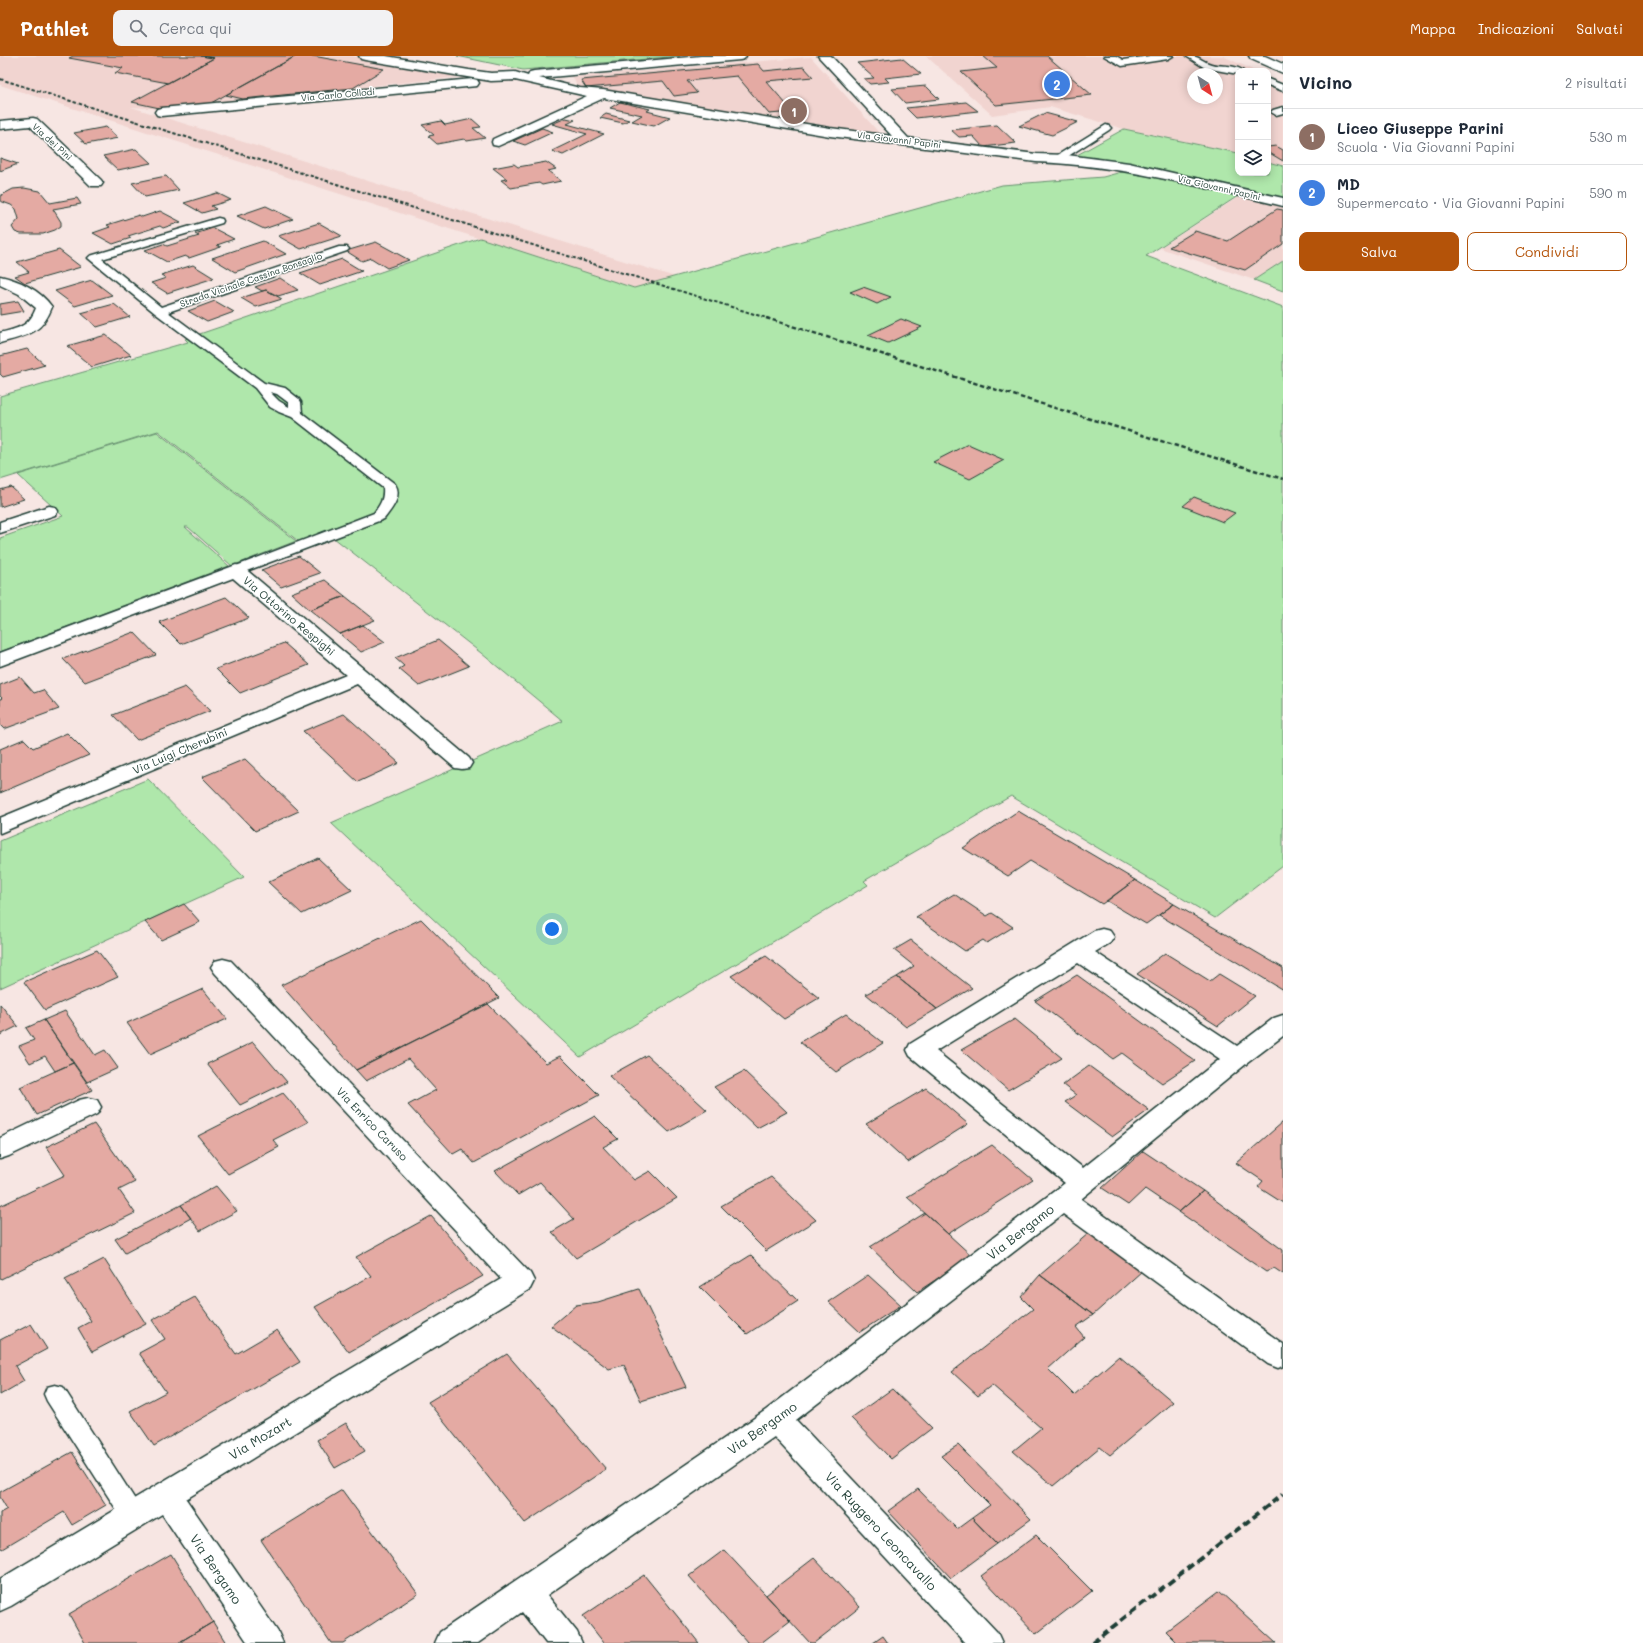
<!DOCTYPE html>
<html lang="it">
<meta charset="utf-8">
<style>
body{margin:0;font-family:Mali,sans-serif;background:#f2f2f3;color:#1f2937}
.controls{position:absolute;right:12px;top:12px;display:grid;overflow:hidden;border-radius:8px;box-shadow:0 2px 10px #0003}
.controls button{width:36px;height:36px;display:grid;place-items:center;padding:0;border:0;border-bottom:1px solid #e0e1e3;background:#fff;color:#1f2937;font:20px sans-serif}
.compass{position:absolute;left:1187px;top:12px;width:36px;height:36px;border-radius:50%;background:#fff;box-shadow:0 2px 10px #0003;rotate:144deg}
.you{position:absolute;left:552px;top:873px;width:14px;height:14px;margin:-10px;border:3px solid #fff;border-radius:50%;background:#1a73e8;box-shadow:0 0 0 6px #1a73e833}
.badge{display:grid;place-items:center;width:26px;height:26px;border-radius:50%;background:#b45309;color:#fff;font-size:13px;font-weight:700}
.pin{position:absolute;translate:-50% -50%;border:2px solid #fff;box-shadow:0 1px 4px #0006}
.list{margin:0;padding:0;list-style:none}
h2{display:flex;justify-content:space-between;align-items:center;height:52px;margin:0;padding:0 16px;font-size:17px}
h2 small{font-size:13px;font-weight:400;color:#747a83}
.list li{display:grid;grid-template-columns:26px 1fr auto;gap:12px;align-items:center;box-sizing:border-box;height:56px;padding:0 16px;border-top:1px solid #e0e1e3}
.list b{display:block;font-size:15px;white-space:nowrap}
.list p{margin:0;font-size:13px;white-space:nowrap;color:#747a83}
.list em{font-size:13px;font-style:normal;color:#747a83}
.actions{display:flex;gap:8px;padding:12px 16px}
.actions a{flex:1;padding:9px 0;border:1px solid #b45309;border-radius:8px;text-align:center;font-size:14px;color:#b45309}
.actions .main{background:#b45309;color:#fff}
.icon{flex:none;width:22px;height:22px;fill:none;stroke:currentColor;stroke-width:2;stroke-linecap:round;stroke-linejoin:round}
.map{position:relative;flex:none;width:1283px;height:1587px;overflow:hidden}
header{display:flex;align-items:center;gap:24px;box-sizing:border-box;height:56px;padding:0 20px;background:#b45309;color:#fff}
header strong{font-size:19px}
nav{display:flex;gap:22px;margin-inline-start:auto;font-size:14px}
.search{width:280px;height:36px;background:#f2f2f3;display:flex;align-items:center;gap:10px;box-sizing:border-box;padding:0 14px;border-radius:8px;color:#747a83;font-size:15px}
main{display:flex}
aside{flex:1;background:#fff}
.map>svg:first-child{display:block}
.built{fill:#f1d4d0;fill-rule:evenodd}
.green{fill:#afe7ab;stroke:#679270}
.building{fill:#e4aaa3;stroke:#1f3d34}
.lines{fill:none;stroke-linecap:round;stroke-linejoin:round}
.lane-casing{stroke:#1f3d34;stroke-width:3}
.street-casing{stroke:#1f3d34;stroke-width:3}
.secondary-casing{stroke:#1f3d34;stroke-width:3}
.lane{fill:#fff;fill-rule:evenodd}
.street{fill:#fff;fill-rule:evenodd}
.secondary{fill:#fff;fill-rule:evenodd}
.rail-far2{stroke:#1f3d34;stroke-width:2;stroke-dasharray:3.5 2;stroke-linecap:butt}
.rail-far1{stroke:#1f3d34;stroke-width:2.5;stroke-dasharray:4.5 2.5;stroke-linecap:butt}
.rail{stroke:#1f3d34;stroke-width:4;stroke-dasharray:8 4;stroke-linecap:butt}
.labels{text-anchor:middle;stroke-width:3;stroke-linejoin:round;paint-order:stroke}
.far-street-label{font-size:9px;fill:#1f3d34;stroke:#fff}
.street-label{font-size:11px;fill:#1f3d34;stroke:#fff}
.near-street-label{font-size:13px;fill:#1f3d34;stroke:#fff}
</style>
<header>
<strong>Pathlet</strong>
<div class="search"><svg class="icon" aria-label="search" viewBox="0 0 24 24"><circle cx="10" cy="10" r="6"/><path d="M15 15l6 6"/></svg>Cerca qui</div>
<nav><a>Mappa</a><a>Indicazioni</a><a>Salvati</a></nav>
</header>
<main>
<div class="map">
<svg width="1283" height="1587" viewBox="0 0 1283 1587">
<rect width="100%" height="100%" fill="#f7e6e3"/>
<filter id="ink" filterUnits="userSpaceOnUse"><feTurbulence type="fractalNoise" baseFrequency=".025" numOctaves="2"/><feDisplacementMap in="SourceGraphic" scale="8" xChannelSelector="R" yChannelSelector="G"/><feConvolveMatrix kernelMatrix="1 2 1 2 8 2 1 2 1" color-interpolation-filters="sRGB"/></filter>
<g filter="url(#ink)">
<path class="built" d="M0,0H353L459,21L243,43L164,53L131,51L890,288L634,232L0,29Z
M926,0H1223L1255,15H1238V97L1124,73L1050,51L992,59ZM1193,18H1217V42H1193Z
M811,1L882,80L577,31L573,21Z
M1268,21L1283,28V110L1268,106Z
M1240,140L1283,150V205L1254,224L1160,192Z"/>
<path class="green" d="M457,0H680L523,14Z
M1124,73L1238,97V117H1268V106L1283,110V143L1082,103L1077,99Z
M1125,115L1238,140L1146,200L1283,251V810L1215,862L1011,740L864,825L868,829L580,1001L331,767L563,665L481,597L334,482L307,492L158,375L0,424V340L188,286L185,283L480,182L634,232L1002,129L1103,121Z
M1283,205V235L1254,224Z
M157,376L296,485L232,510L188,471H185L229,510L0,596V482L63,460L18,419Z
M148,723L244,821L0,932V785Z"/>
<path class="building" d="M73,0H201L214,2L168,27L115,17L123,12L69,2Z
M201,0H296L211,47L164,53L132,46L214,2Z
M296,0H313L384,13L353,32L243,43L226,39Z
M983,0H1047L1092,39L996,49L961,16L997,12Z
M902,2L921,18L885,22L889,26L870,28L864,23L874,22L857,7Z
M758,8L764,15L804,11L813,21L766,25L793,56L769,58L737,20L687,25L697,37L674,40L663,25L586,32L581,24Z
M926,30L939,43L905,47L892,33Z
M620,46L650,53L647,55L670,61L654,70L632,65L642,59L610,52Z
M966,46L978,55L916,62L906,52Z
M1045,57L1078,66L1052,79L1019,70Z
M606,58L629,64L623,67L600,62Z
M566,62L575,64L567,68L604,78L563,99L552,95L587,78L552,68Z
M472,63L481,71L473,72L485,82L467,85L464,83L437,88L428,80L434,79L422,69L441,65L445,69Z
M997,69L1016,87L983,91L973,80L959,81L951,74Z
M106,71L118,82L86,88L74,77Z
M542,72L553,76L525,89L513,85Z
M1276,90L1283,94V105L1268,96V91Z
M136,93L151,107L118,114L103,100Z
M0,102L18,108L0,115Z
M546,106L556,113L548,115L561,125L542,129L539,127L511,132L501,124L507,123L493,112L514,108L518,111Z
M166,120L179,134L145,141L132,127Z
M24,132L40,135L50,147L77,142L81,148L53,153L61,166V170L55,174L43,178H21L15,176L12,171L19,163L16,153L11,149L0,145V140L13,133Z
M217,137L231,144L211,150L216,153L202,157L184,147Z
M266,150L293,163L264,173L237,160Z
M1277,153L1283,154V188L1245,214L1169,191L1195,175L1228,185Z
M160,155L181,166L163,172L160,170L128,180L131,182L113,188L93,177L110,171L107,169L139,159L142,161Z
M319,167L342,180L301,193L278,180Z
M213,172L234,183L217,189L221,191L189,202L185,200L167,206L145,194L163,188L167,190L199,180L195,178Z
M263,185L286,198L235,216L212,202Z
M376,186L409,204L387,212L371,202L362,205L346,195Z
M59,194L81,211L25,227L15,220L29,216L17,206Z
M342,203L362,215L320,229L300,217Z
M193,209L214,222L167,237L151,227L166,222L161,219Z
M280,222L298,234L278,240L266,234L262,235L255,231Z
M92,224L112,239L75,250L55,235Z
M863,231L891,241L877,248L850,236Z
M266,234L282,243L256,251L241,242Z
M18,245L24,255L0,259V248Z
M215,245L234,256L207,266L188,255Z
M114,248L130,261L97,271L81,257Z
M901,263L922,271L888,287L868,279Z
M106,279L131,299L92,311L67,290Z
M27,293L45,309L3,321L0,318V300Z
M968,388L1004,404L970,423L933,406Z
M11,431L24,443L0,451V434Z
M1194,441L1235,457L1223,466L1183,450Z
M299,500L320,517L281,531L261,514Z
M325,524L345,540L310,554L291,537Z
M345,540L375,564L340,578L310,554Z
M226,541L249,562L181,588L159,566Z
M363,569L385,586L361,596L340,578Z
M134,576L156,599L85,626L63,603Z
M438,584L469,610L419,630L399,613L404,610L395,602Z
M284,587L309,609L240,637L216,613Z
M20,621L34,637L43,634L59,653L4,673L0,669V643L2,642L0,640V629Z
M185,631L210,655L137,684L113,659Z
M344,658L399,707L358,726L303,675Z
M67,677L89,699L0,737V693L24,683L33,692Z
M245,703L299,755L255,775L202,721Z
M1018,755L1135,824L1102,848L1030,805L1008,820L963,792Z
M318,802L352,834L302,858L268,826Z
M1135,824L1174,848L1146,868L1107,845Z
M954,838L987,860L992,857L1013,871L987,887L983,884L965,895L916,861Z
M184,848L200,866L161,884L145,866Z
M1174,848L1283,912V934L1159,859Z
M421,863L499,942L356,1014L281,929Z
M911,884L972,932L937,953L897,921L914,910L894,894Z
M97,894L118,921L45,954L24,926Z
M1165,897L1210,925L1219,918L1255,940L1218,970L1137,918Z
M766,900L819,942L784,963L731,920Z
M1077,919L1195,1005L1162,1027L1122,997L1113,1003L1035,945Z
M897,921L937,953L906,971L866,938Z
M203,933L227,963L150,998L127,967Z
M0,948L18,970L0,979Z
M488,948L546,1007L560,1000L599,1039L474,1107L462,1093L453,1098L408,1049L436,1034L408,1003L366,1025L356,1014Z
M65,955L95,999L105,994L118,1012L87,1026L44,964Z
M846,958L883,987L836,1016L800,986Z
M1015,963L1062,1002L1008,1034L961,994Z
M44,964L73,1007L55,1015L45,1000L30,1007L19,990L34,984L26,972Z
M253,986L287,1026L240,1049L207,1008Z
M647,999L707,1054L669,1076L609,1020Z
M73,1007L92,1034L37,1059L20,1031Z
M1089,1010L1149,1054L1112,1081L1065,1046L1076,1039L1063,1029Z
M744,1015L787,1056L757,1072L714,1031Z
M926,1032L968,1068L908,1106L866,1068Z
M283,1037L308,1066L273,1084L279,1091L228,1118L198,1080Z
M595,1060L618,1083L603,1091L634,1124L650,1115L677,1142L576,1202L552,1176L574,1163L540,1126L518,1139L495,1115Z
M1283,1066V1147L1258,1131L1263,1125L1236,1107Z
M94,1068L135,1126L119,1134L135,1157L1,1223L0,1221V1150L65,1119L46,1091Z
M992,1089L1033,1124L948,1178L907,1141Z
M1143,1095L1203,1135L1179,1156L1145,1133L1128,1149L1102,1132Z
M771,1121L816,1164L766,1195L721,1150Z
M216,1130L237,1155L200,1175L181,1149Z
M1203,1135L1283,1194V1218L1274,1212L1266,1216L1179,1156Z
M181,1149L191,1162L125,1197L115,1183Z
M925,1157L972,1200L917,1236L870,1191Z
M431,1160L483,1220L349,1296L315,1251L371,1220L356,1201Z
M1089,1177L1142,1215L1093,1259L1040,1219Z
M751,1199L798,1245L747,1278L700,1231Z
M104,1203L146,1268L92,1296L78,1272L91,1265L65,1223Z
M868,1219L901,1249L860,1276L828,1246Z
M1040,1219L1093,1259L1076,1271L1084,1281L1048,1313L1074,1339L1119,1300L1173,1346L1110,1399L1100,1391L1053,1430L1013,1395L1041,1372L992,1329L978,1340L952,1316L1033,1253L1021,1241Z
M639,1233L686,1331L641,1345L624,1309L609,1313L551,1270L576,1249L598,1246Z
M195,1241L236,1298L277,1274L300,1306L154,1390L130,1355L166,1336L139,1297L165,1283L152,1264Z
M31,1268L47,1293L15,1310L24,1325L0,1339V1284Z
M507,1298L606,1413L525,1467L428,1346Z
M892,1333L932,1372L891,1403L851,1362Z
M346,1367L365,1395L335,1412L317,1384Z
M958,1389L1031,1463L997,1488L972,1462L990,1449L941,1400Z
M72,1396L106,1449L72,1469L64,1456L2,1493L0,1490V1457L7,1453L0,1441V1436Z
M918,1433L957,1473L972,1462L997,1488L951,1522L888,1455Z
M342,1434L418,1538L343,1587H331L261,1484Z
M1036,1479L1092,1535L1036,1578L981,1520Z
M724,1494L790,1565L761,1587H748L689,1520Z
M171,1498L213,1566L178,1587H85L69,1558Z
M814,1502L860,1551L814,1587H810L766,1539Z
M644,1519L699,1587H604L583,1560Z
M1219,1535L1276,1587H1178L1166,1575Z
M213,1566L226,1587H178Z
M883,1580L888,1587H873Z"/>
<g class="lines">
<g class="lane-casing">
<path id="lane" d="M1104,0H1116L1123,4L1150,0H1173L1168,3L1122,10Z
M1186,0C1201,0 1199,4 1211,8C1220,11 1236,8 1243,15H1238V18L1205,12Z
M1268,23L1283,29V35L1268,29Z
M1283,51V57L1276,59L1271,56L1273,54Z
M1106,69L1109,70L1111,72L1109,74L1062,104H1054L1053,102Z
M218,162L222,163L223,165L222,167L102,203L161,251L339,191H347L349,193L347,195L168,256L264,327L285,332L299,343L301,346L302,357L395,428C403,440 391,454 384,463L236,519L231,518L229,515L231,512L374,457C380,449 384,443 383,432L292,361L279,356L270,351L255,332L155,257L88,202L90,200ZM270,336L277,338L289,347V351L279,345Z
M55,1329L63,1331L141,1453L145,1460L141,1467L133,1471L125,1467L47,1345L44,1338L47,1331Z"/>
</g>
<g class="street-casing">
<path id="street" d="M359,0H386L469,14L491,17L515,16L528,20L530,16L534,15L701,0H746L744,3L740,4L539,22L580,32L603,34L830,72L892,80L818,0H831L908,82L1036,98L1067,99L1129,107L1283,142V150C1201,131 1121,109 1036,106L830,80L604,42L498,90L493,89L492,86L493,83L587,40L515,24L491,25L365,4L361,3Z
M473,23L477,24L479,27L477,30L161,60L157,59L155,56L157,53L161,52Z
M33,62L37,63L101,124L103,127L101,130H91L30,70L0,73V65Z
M0,220C19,224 40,234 52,251C42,278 25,280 0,287V277C18,272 29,271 36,252L19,238L0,229Z
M49,450L55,451L58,455L55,459L0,477V466Z
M236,509L243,511L469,702L472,707L469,712L462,713L455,712L357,628L0,777V762L346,619L233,522L0,610V597Z
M1102,873L1110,875L1114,881L1110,887L1095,896L1237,990L1274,962L1283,959V980L1246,1008L1081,1143L1283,1288V1310L1278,1312L1268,1308L1063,1158L796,1364L997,1576L1002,1587H965L774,1381L547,1539L577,1576L582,1587H546L522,1556L478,1587H435L440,1576L766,1354L1065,1127L910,1000L907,994L910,988L1094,875ZM1078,907L1220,1003L1083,1112L936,995Z
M223,903L231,905L530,1217L534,1225L530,1233L186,1443L278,1576L283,1587H248L162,1458L11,1550L0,1555V1523L501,1223L215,917L211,911L215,905Z
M88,1042L97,1044L101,1051L97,1058L9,1100L0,1103V1082L79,1044Z"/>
</g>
<g class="secondary-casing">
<path id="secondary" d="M1249,0H1265L1283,8V17L1251,3Z"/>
</g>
<use href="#lane" class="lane"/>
<use href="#street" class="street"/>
<use href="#secondary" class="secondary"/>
<path class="rail-far2" d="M0,23L770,263"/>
<path class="rail-far1" d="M766,262L1283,423"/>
<path class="rail" d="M1092,1587L1283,1438"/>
</g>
</g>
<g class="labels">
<g class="far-street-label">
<text transform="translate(338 39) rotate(-5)" y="3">Via Carlo Collodi</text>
<text transform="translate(899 84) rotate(7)" y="3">Via Giovanni Papini</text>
<text transform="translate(52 86) rotate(42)" y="3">Via dei Pini</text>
<text transform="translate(1219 132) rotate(13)" y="3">Via Giovanni Papini</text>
<text transform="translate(251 224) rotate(-19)" y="3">Strada Vicinale Cassina Bonsaglio</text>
</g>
<g class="street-label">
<text transform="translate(289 560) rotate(40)" y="4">Via Ottorino Respighi</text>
<text transform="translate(180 695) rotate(-23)" y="4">Via Luigi Cherubini</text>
<text transform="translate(372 1068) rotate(46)" y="4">Via Enrico Caruso</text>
</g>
<g class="near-street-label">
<text transform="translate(1020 1176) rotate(-38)" y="5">Via Bergamo</text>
<text transform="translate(762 1372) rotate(-35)" y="5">Via Bergamo</text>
<text transform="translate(260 1382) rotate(-31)" y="5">Via Mozart</text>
<text transform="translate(881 1475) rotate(47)" y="5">Via Ruggero Leoncavallo</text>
<text transform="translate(216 1513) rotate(56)" y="5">Via Bergamo</text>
</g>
</g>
</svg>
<div class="controls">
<button>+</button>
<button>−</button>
<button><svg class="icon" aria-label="layers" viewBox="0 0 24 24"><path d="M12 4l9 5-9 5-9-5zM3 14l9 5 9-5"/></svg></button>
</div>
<svg class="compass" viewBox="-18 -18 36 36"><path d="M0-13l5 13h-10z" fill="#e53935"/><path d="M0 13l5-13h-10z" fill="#747a83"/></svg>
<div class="you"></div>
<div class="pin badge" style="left:794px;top:55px;background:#8d6e63">1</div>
<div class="pin badge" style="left:1057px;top:28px;background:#3f7fe0">2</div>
</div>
<aside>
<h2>Vicino<small>2 risultati</small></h2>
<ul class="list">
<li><span class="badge" style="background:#8d6e63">1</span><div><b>Liceo Giuseppe Parini</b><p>Scuola · Via Giovanni Papini</p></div><em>530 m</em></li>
<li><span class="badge" style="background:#3f7fe0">2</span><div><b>MD</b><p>Supermercato · Via Giovanni Papini</p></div><em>590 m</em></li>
</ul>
<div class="actions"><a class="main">Salva</a><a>Condividi</a></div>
</aside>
</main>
